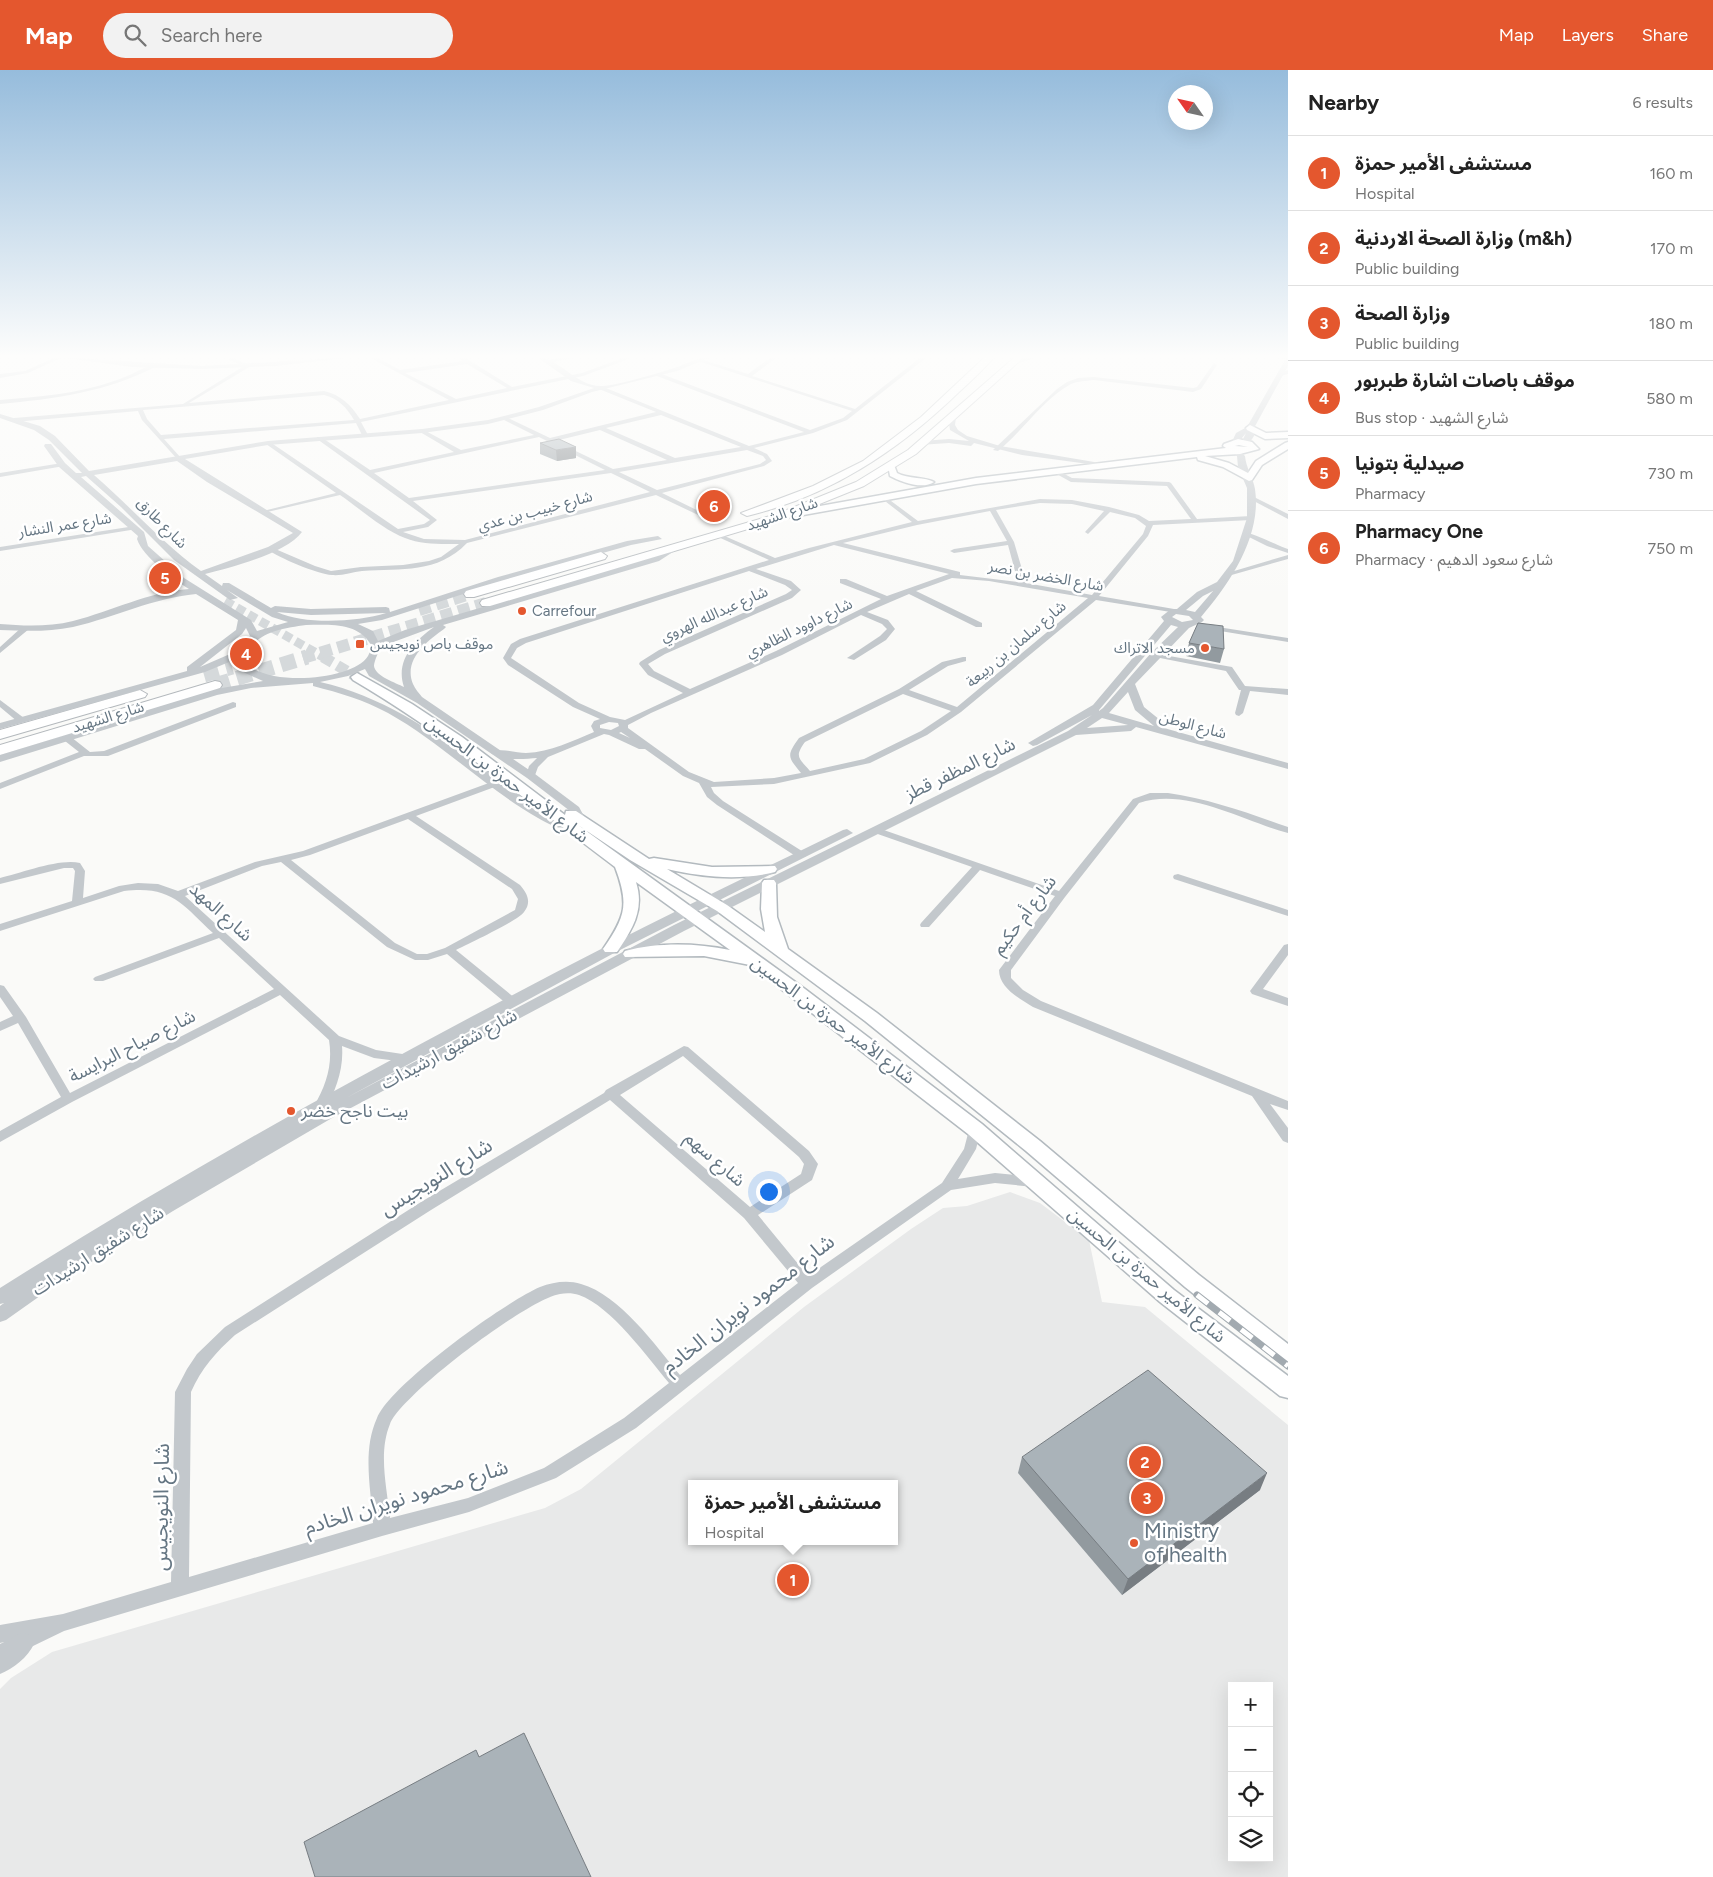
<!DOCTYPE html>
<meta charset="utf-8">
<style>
body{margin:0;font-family:Figtree,"Noto Sans Arabic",sans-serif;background:#f2f2f2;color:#222}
.controls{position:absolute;right:15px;bottom:15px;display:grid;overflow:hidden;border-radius:0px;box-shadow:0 5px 20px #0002}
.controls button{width:45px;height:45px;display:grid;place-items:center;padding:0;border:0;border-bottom:1px solid #e0e0e0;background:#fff;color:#222;font:25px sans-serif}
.compass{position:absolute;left:1168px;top:15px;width:45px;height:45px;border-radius:50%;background:#fff;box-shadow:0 5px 20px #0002;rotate:304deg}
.you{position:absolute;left:768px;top:1121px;width:18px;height:18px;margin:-12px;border:4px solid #fff;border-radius:50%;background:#1a73e8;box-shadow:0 0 0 8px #1a73e833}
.badge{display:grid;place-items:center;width:32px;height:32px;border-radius:50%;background:#e4572e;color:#fff;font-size:16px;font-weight:700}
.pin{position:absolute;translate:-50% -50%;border:2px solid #fff;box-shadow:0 1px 5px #0006}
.popup{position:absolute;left:688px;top:1410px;width:210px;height:65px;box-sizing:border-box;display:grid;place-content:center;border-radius:0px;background:#fff;filter:drop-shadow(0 1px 4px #0005);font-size:16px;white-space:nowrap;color:#767676}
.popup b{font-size:19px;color:#222}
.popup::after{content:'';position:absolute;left:50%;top:100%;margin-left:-10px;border:10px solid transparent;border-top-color:#fff}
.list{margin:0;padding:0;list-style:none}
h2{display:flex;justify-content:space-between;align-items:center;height:65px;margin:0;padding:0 20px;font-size:21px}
h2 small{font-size:16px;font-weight:400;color:#767676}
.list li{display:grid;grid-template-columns:32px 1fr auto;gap:15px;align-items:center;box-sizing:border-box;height:75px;padding:0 20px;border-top:1px solid #e0e0e0}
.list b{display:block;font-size:19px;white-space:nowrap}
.list p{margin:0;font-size:16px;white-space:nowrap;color:#767676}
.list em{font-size:16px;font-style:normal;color:#767676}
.icon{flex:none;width:28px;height:28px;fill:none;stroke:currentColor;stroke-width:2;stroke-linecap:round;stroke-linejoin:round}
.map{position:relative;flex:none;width:1288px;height:1807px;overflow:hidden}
header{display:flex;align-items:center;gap:30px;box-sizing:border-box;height:70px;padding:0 25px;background:#e4572e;color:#fff}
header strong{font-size:24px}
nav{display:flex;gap:28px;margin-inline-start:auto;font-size:18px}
.search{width:350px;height:45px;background:#f2f2f2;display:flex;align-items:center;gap:12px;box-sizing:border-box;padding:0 18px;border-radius:28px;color:#767676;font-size:19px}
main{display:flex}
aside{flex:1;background:#fff}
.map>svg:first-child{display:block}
.built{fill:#e8e9e9;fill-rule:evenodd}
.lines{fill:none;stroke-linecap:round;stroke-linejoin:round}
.tertiary-tunnel-far1{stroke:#d5d9db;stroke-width:9;stroke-dasharray:9 4.5;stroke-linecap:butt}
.tertiary-tunnel{stroke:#d5d9db;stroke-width:11;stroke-dasharray:11 5.5;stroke-linecap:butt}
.trunk-tunnel-far1{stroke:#d5d9db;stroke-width:12;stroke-dasharray:12 6;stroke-linecap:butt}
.trunk-tunnel{stroke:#d5d9db;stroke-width:15;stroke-dasharray:15 8;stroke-linecap:butt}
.secondary-casing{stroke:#b3babf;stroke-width:3}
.trunk-casing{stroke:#b4b9bd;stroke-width:2}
.minor{fill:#c3c8cc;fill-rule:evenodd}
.tertiary{fill:#c3c8cc;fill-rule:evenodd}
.secondary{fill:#fff;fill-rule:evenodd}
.trunk{fill:#fff;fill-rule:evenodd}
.rail-casing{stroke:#a2aab0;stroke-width:7}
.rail{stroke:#fff;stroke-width:5;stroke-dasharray:14;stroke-linecap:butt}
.wall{fill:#929a9f}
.shaded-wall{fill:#777d82}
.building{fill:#aab3b9;stroke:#777d82}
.poi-dot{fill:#e4572e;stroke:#fff;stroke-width:2}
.labels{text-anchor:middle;stroke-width:5;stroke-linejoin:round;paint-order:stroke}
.far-street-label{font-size:15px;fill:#657683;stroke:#fff}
.far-poi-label{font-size:15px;fill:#657683;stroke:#fff;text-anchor:start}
.street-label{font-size:18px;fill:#657683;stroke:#fff}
.poi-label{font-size:18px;fill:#657683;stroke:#fff;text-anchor:start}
.near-street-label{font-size:21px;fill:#657683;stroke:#fff}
.near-poi-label{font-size:21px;fill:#657683;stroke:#fff;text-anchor:start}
</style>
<header>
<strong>Map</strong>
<div class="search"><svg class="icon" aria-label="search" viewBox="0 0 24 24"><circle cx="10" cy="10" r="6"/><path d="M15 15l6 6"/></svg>Search here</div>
<nav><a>Map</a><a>Layers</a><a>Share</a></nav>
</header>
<main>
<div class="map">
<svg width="1288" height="1807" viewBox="0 0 1288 1807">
<rect width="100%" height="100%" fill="#fafaf8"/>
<path class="built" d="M1010,1122L1040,1133L1089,1170L1102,1232L1145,1237L1288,1355V1807H0V1619L11,1608L52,1582L545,1438L581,1419L804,1237L911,1159L943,1138L967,1136ZM692,1414H894V1471H692ZM1232,1616H1269V1788H1232Z"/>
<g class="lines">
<path class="tertiary-tunnel-far1" d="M225,531L325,588"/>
<path class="tertiary-tunnel" d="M323,587L357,607"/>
<path class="trunk-tunnel-far1" d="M419,540L470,524
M303,588L486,533"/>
<path class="trunk-tunnel" d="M204,605L232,597
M215,615L307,587"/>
<g class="secondary-casing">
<path id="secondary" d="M1250,355L1266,363L1288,362V368L1265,369L1247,360L1246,358Z
M1238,369L1252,372L1259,379L1240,384L1205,386L1229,393L1248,403L1256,391L1285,373L1288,372V379L1262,395L1252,410L1249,411L1223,397L1198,390L1197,387L976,414L781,449L776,446L781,443L976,408L1226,378L1223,376L1224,374ZM1239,375L1248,377L1235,376Z
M888,395H894L897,403C908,409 926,407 934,412C923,420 901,412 890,406Z
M357,603L412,634L462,667L565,745L566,741H576L649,789L654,788L712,797L775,796L777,799L775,802C740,811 701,807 667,799L727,835L765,862L761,839L762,813L764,810H774L776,813L777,847L788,879L877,943L1040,1071L1199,1205L1288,1274V1295L1280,1292L1185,1217L1026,1081L865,951L717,841L630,790L578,755L805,919L982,1054L1174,1220L1288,1306V1328L1280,1326L1160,1232L968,1064L750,895L704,886L625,887L623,884L625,881C658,872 697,873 730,880L636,812C645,840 632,860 617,882H605L603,879C626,846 629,834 615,797C529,732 446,665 353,610L351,607Z"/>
</g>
<g class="trunk-casing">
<path id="trunk" d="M985,287H994C983,300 971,311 959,322C898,381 830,426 747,446L741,443L813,416L863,391L921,347Z
M1015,287H1024L916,384L864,416L785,448L490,536H482L480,533L482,530L777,444L856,412L908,380Z
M601,482L607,486L605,489L474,527H466L464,524L466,521Z
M215,611L220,612L222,615L220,618L0,685V675Z
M140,620L147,624L145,627L0,669V660Z"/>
</g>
<path class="minor" d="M56,287H63L28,303L0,308V304L25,301Z
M231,287L251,296L189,333L324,321C341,325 351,335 360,349L449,330L369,287H376L400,300L463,291L459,288L464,287L512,317L582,303L626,287H634L583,306L361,352L368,365L365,367L362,365L356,353L164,369L181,388L178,390L142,350L138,341L14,352L11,350L14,348L183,334L244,296L229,290ZM467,294L507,318L456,329L405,303ZM324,325C338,328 347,338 354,350L161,365L147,349L143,340Z
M562,287H578L547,293L544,291Z
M771,287H777L752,306L855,339L921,287H927L847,350L813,363L754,378L767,384L772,391L764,396L662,423L719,451V453H715L656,425L467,473C437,504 402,498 362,501C352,502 342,506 332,505C317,504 279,488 267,479L273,478L315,496L331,501L361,497L403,495L429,491L441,487L459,474C441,474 422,475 405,468C385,461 359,438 340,425L263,443V441L336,423L266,374V372H270L398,459L424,454L430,450L317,369V367H321L370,400L454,382L420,362V360L422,359L461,380L534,365L504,350L506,347L550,368L656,342L599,319L601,316L749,376L804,362L657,306L659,303L810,360L843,348L852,341L698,291L703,290L748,304ZM661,345L741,377L675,388L606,358ZM600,360L667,390L613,399L555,371ZM539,367L605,400L409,428L374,403ZM747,380L763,386L766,390L760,394L657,420L619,402ZM611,403L650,422L465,470L424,469L403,462L428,457L437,450L413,431Z
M1029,287H1038L1013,295L1010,293Z
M1280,287H1288V290L1280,288Z
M1214,293L1217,295L1201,319L1193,322L1094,310C1086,311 1078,311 1071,314C1044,328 1022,362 998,381L993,380L1057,319L1067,312L1078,308L1094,307L1193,318L1197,317Z
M153,294L155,297C106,322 54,329 0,334V330C38,327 77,324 114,311C128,307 140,299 153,294Z
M1288,300V304L1280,306L1277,304Z
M62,393L64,394V396L0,407V403Z
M1055,399L1072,408L1169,412L1171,413L1197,449L1251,446L1254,448L1251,450L1153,455L1148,466L1099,526L1174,539L1178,541L1177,543L1096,530L961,642L927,665L870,693L774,714L711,717L714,723L723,731L805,783L806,785L805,787H797L717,735L707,727L699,713L683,706L645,679H639L609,665L604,664L548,687L538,697L534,708L531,709L526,706L529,696L537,688C524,689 502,691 491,683C499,677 516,683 526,683C551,682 572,671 594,662L591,656L594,651L600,649L573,637L508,595L503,588L511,574L520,569L769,490L716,466V464H720L775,488L809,478L912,452L881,428V426L883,425L918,451L1040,429L1072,430L1109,437L1139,445L1149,451L1191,449L1167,416L1071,412L1053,402V400ZM1040,433L1072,434L1104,441L1085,462L1088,464L1110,442L1135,448L1146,456L1143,464L1092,525L1026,513L1014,472L996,440ZM990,441L1007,471L954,479L950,481L954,483L1008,475L1018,512L960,505V502L843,473L917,455ZM834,475L949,504L887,526L846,509H840V513L881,529L776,581L690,619L654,601L648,594L665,584L792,528L801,520L791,511L756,499ZM749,501L785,515L792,520L786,524L659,580L640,592L639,594L648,605L683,623L625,650L610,647L579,633L511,588L517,578L526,573ZM952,508L989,511L1088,528L957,637L909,620L948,596L966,591V587H963L942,592L899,619L799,668C786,686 788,687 801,703L774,708L714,712L689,702L628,658V655L651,643L782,585L861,545L882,554L887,559L880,566L847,588L854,590L886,570L895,559L888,550L867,542L909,524L976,557H982V553L916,521ZM903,624L951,641L921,661L864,689L810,701C799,688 794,687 805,672ZM609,652L618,653L619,656L611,660L600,658V655ZM621,662L630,668L619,663Z
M1252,426L1288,444V449L1250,429L1249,428Z
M135,456L137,457V459L0,481V477Z
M1245,463C1252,462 1278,476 1288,479V483L1267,476L1245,465Z
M1288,485V489L1228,506L1224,504Z
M1205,555L1288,568V572L1208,559L1204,557Z
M22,557L29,559L0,583V577Z
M1152,583L1232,597L1245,616L1288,619V625L1250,621L1243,643L1239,646L1236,645L1235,643L1241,620H1239L1226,601L1155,587L1151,585Z
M0,630L24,648V652H18L0,637Z
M233,632L236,633V637L108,686H84L0,719V713L79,682L65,671V667H71L90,682L104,681Z
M497,710L502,713L500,715L416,746L520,815C527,823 532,832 524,842C519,850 468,874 456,880L516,929L518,932L516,935H508L447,884L428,890H415L387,877L281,792L262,796L185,826L339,966L376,980L409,985L411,988L409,991L405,992L374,988L342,976C344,1000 335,1021 325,1041H317L314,1036C326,1015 333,995 329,970L280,925L72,1032L0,1072V1061L61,1027L18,953L0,961V952L13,946L0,927V915L4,916L26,947L70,1023L274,919L219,868L103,911H95L93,909L95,907L213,863C182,834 171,815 124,821L0,861V854L72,831L75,801L73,798H64L0,814V808C21,803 60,788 80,793L85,801L83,828L119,816L138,813L158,814L178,821L255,792L303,781ZM408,749L512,819L518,829L515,840L445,878L427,884H417L395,873L291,790L310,785Z
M1168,723C1210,729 1248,743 1288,757V763C1242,751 1187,717 1139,733L1065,827L1011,900V908L1023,920L1041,931L1288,1031V1040L1270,1034L1288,1058V1073L1283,1071L1252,1026L1033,937C1019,928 999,918 999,900L1055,826L980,800L929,857H921L920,855L921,853L972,797L872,762L870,760L872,758H878L1059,821L1133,729L1150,723Z
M1178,804L1288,840V846L1174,809L1173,807L1174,805Z
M1288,874V885L1263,919L1288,928V936L1252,924L1250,921L1284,875Z
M684,976L688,977L809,1081L818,1094L812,1110L758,1145L808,1206L942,1113L964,1079L970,1056H980L981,1059L976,1079L958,1109L995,1103L1034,1107L1039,1109L1041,1112L1039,1115L1034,1117L995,1113L951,1120L812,1218L636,1358L556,1408L469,1442L382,1466L64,1561L0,1592V1574L4,1572L0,1573V1555L63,1544L171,1512L175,1322L187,1299L197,1284L225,1257L421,1132L604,1023L606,1020ZM683,986L799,1087L804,1094L801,1104L750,1137L620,1025ZM610,1030L744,1148L798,1213L680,1305C655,1275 620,1225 581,1214C568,1210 553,1212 540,1217C505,1232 391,1314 377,1348C362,1381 371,1419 373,1453L189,1507L191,1322C201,1299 216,1282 235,1265L431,1140ZM560,1224C566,1223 573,1223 579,1225C611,1236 648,1288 669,1313L624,1348L544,1398L468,1428L390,1448C387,1418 378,1383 390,1354C402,1324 528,1229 560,1224Z"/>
<path class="tertiary" d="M59,287L202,296L355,287L275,296L202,299L132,297Z
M537,287C559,287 577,318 603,316C618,315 659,303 674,298C687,294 698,287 711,287L677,301L592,322L543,340L488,354L422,363L268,375L185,389L302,462C287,483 230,498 205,504L222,516L223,513H229L271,538L275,536L311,539L386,537L389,538L390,542L498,507L627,471L658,466L662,469L631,475L504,511L382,550L358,554L373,561L378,571L405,560L653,487L670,476H676V480L659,491L443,555L446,557L444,559C427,571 403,590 413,614C415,619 419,623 422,627L535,704L579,737L586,750L584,753H576L570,741L527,708L417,633L369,606L365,599L348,606L320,612C407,632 468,690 539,739L556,748L574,753L576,756L574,759C563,761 548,754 538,748C485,718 442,673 388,643C364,630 340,623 313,616V613L251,618L217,625L0,692V685L210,620L263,611L245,603L234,590L205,602L0,659V653L187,601V597L236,560L238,550L196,524C153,528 116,547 73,557C49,562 25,561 0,560V554C24,556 49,557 73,551C112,541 148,522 189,519C173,509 143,487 137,469L138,466L59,397L44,376L45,374H51L65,393L76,403H82L49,370L34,360L0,348V344L40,356L55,366L89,401L268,371L422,359L488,350L539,337L594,318L571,311ZM177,391L207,412L293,463L268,477L201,501C162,473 130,436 94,405ZM86,406L121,437L174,490L230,530L238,528L227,520L272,547L288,552L257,561L251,550L184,508L148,476L144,462L81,407ZM277,542L311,545L386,543C357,552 305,555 277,542ZM306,555C329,555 358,552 371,575C370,578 370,583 368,586C353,611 262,618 244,590C254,562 279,559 306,555ZM434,557C414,571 395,591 404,617C396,613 375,606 374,596C374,591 379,582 380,577ZM246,558L250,566L241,573L237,581L200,597L242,564Z
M1288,288V296L1254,358V366L1248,375L1241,373L1246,363L1237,374H1231L1236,363L1247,357L1285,290Z
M952,345L956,347L955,355L958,360L967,366L1000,376L1100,393L1096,395L1022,385L974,373L971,376L949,373L919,375V371H922L949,369L969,371L950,360L948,347Z
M1237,379L1245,386C1246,398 1253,407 1255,419C1262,466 1230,513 1201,547L1204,550L1202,552L1189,558L1135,614L1144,637L1165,654L1166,656L1164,658L1288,693V699L1136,657L1131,661L1076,665L684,861L332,1048L173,1141L64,1209L6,1250L0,1252V1236L4,1233L0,1234V1218C196,1094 399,983 605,877C683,837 763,799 843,760L847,759L853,763L616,882L346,1028L674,855L1068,661L1092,645L1037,675L1033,676L1028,673L1093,635L1164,551L1161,547L1171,539H1177L1197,522L1217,512L1233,491L1247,448V418L1238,397L1237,386L1233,381ZM1213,521L1195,542L1186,540L1203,526ZM1176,544L1189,546L1193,550L1182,552L1172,547ZM1171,555L1178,557L1151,583L1103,638L1099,641V640ZM1128,622L1135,640L1154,656L1109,643ZM1102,648L1128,655L1087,658Z
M23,1563L31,1566L34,1574C28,1587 13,1599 0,1604V1579L15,1566Z"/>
<use href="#secondary" class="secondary"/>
<use href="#trunk" class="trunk"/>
<g class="rail-casing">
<path id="rail" d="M1197,1225L1288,1296"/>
</g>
<use href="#rail" class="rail"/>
</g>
<path class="wall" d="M540,373L576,388L557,391L540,384Z
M1189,573L1224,579L1220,593L1186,586Z
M1022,1387L1260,1420L1122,1525L1018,1403Z"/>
<path class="shaded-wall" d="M576,377V388L557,391L556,380Z
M1267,1403L1260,1420L1122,1525L1128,1509Z"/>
<path class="building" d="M559,369L576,377L556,380L540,373Z
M1198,553L1223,556L1224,579L1189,573Z
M1148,1300L1267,1403L1128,1509L1022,1387Z
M524,1663L591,1807H315L304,1772L476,1680L479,1687Z"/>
<linearGradient id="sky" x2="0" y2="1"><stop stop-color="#96bcdc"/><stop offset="0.53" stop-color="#fdfdfc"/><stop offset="1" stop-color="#fdfdfc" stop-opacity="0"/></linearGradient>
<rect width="1288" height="540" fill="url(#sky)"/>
<g class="poi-dot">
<circle cx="522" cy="541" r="5"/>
<rect x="355" y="569" width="10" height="10" rx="2.5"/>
<circle cx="1205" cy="578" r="5"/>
<circle cx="291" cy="1041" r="5"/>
<circle cx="1134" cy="1473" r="5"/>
</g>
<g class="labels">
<g class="far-street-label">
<text transform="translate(535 441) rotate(-15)" y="5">شارع خبيب بن عدي</text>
<text transform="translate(782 444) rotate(-19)" y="5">شارع الشهيد</text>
<text transform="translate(162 453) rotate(45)" y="5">شارع طارق</text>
<text transform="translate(65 455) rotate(-9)" y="5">شارع عمر النشار</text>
<text transform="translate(1046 506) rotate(10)" y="5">شارع الخضر بن نصر</text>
<text transform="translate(714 544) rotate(-24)" y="5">شارع عبدالله الهروي</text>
<text transform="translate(799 558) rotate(-26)" y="5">شارع داوود الظاهري</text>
<text transform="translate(1016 574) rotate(-40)" y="5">شارع سلمان بن ربيعة</text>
<text transform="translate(108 647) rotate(-17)" y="5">شارع الشهيد</text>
<text transform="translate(1193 655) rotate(15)" y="5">شارع الوطن</text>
</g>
<g class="far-poi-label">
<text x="532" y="546">Carrefour</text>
<text x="370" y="579">موقف باص نويجيس</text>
<text x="1195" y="583" text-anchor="end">مسجد الاتراك</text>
</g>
<g class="street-label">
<text transform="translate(960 699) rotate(-26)" y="6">شارع المظفر قطز</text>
<text transform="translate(507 709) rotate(37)" y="6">شارع الأمير حمزة بن الحسين</text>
<text transform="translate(221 842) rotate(42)" y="6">شارع المهد</text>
<text transform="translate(1024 845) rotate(-53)" y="6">شارع أم حكيم</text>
<text transform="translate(833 950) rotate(37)" y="6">شارع الأمير حمزة بن الحسين</text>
<text transform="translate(132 976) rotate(-27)" y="6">شارع صياح البرايسة</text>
<text transform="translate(449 979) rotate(-28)" y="6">شارع شفيق ارشيدات</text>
<text transform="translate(715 1089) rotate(41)" y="6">شارع سهم</text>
<text transform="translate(98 1181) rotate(-32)" y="6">شارع شفيق ارشيدات</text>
<text transform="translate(1147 1205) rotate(40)" y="6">شارع الأمير حمزة بن الحسين</text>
</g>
<g class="poi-label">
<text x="301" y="1047">بيت ناجح خضر</text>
</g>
<g class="near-street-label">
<text transform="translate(436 1107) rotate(-32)" y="7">شارع النويجيس</text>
<text transform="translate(748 1234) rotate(-38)" y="7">شارع محمود نويران الخادم</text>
<text transform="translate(406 1427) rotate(-17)" y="7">شارع محمود نويران الخادم</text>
<text transform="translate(161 1437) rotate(-89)" y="7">شارع النويجيس</text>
</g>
<g class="near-poi-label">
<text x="1144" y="1468">Ministry<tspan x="1144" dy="24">of health</tspan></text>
</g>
</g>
</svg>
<div class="controls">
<button>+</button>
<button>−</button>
<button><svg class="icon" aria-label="locate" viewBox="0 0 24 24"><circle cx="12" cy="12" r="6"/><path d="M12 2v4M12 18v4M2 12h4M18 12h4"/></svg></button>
<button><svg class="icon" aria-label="layers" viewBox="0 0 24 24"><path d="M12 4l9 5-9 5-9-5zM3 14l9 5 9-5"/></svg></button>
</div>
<svg class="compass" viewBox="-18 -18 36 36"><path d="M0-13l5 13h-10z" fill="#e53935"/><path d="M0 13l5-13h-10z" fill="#767676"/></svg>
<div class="you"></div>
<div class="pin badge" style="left:793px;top:1510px">1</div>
<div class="popup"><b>مستشفى الأمير حمزة</b>Hospital</div>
<div class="pin badge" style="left:1145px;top:1392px">2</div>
<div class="pin badge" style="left:1147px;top:1428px">3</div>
<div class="pin badge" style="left:246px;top:584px">4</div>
<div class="pin badge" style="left:165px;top:508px">5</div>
<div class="pin badge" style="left:714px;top:436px">6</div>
</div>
<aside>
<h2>Nearby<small>6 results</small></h2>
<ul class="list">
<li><span class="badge">1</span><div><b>مستشفى الأمير حمزة</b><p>Hospital</p></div><em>160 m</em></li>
<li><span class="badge">2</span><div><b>وزارة الصحة الاردنية (m&amp;h)</b><p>Public building</p></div><em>170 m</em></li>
<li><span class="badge">3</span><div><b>وزارة الصحة</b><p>Public building</p></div><em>180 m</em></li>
<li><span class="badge">4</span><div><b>موقف باصات اشارة طبربور</b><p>Bus stop · شارع الشهيد</p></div><em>580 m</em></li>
<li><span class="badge">5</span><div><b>صيدلية بتونيا</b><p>Pharmacy</p></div><em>730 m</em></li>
<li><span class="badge">6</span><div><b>Pharmacy One</b><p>Pharmacy · شارع سعود الدهيم</p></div><em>750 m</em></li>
</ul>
</aside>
</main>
